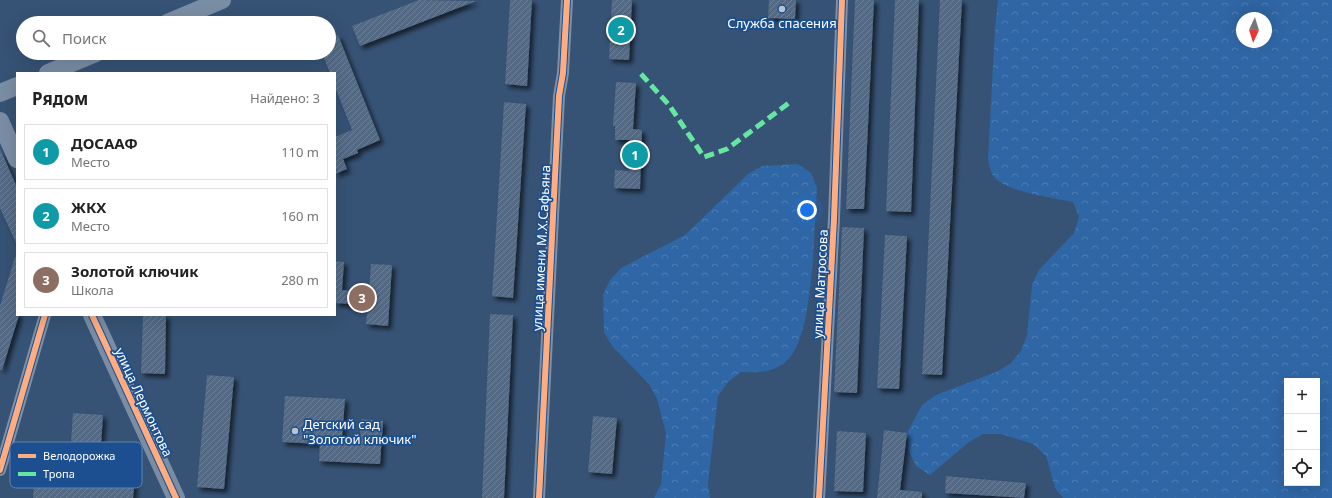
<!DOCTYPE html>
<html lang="ru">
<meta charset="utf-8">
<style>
body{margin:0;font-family:"Noto Sans",sans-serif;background:#f2f2f2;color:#222}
.controls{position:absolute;right:12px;bottom:12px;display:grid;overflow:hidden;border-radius:0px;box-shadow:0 4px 16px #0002}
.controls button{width:36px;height:36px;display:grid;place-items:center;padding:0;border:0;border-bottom:1px solid #e0e0e0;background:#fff;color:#222;font:20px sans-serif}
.compass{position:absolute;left:1236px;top:12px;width:36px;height:36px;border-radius:50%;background:#fff;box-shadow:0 4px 16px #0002;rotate:184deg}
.you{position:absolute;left:807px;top:210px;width:14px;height:14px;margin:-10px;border:3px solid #fff;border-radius:50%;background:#1a73e8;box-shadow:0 0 0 6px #1a73e833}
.badge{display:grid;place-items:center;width:26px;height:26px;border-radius:50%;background:#1a73e8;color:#fff;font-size:13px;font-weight:700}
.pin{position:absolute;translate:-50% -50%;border:2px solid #fff;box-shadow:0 1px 4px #0006}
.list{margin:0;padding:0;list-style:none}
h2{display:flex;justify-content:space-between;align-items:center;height:52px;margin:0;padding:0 16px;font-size:17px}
h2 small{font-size:13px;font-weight:400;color:#767676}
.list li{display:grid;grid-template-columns:26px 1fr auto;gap:12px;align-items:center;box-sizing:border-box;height:56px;margin:0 8px 8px;padding:0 8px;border:1px solid #e0e0e0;border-radius:0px}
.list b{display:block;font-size:15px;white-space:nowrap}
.list p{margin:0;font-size:13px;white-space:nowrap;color:#767676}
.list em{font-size:13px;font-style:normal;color:#767676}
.icon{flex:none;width:22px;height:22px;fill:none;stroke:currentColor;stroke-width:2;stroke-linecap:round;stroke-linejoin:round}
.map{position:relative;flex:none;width:1332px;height:498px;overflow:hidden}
.search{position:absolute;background:#fff;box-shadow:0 4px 16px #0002;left:16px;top:16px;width:320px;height:44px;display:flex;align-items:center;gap:10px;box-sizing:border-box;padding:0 14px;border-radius:22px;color:#767676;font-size:15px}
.panel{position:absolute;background:#fff;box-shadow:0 4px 16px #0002;left:16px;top:72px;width:320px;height:244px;border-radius:0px}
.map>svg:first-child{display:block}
.forest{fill:url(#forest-crowns);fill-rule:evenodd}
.building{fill:url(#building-hatch);filter:url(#shadow)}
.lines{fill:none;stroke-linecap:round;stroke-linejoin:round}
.street{stroke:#7d92a8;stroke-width:12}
.secondary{stroke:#798da4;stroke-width:18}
.quiet{stroke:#66e7a1;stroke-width:5;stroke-dasharray:10 5;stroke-linecap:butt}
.cycleway-casing{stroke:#1b4f8f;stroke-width:8}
.cycleway{stroke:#ffac80;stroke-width:6}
.poi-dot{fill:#b9c2ce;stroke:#1b4f8f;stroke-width:1.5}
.labels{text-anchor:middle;stroke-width:3.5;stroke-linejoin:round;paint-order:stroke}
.poi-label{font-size:13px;fill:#fff;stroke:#1b4f8f}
.street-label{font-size:13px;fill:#fff;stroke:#1b4f8f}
.key{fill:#1b4f8f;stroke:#5f84b1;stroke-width:1}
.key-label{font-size:11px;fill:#fff}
</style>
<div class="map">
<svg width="1332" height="498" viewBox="0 0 1332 498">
<defs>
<pattern id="forest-crowns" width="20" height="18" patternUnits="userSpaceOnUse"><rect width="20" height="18" fill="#2f66a5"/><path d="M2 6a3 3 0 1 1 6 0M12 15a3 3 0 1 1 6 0" fill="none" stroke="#4e7db2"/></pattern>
<pattern id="building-hatch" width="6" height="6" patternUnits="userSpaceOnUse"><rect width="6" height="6" fill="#526984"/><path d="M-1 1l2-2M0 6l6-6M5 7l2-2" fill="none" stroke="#6c8096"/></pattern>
<filter id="shadow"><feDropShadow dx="3.5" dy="3.5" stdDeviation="2" flood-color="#0009"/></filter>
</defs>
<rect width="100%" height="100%" fill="#365274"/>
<path class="forest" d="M998,0H1332V498H1063L1055,488L1046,456L1033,444L1001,434H983L969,442L930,475L916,466L909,451L907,433L922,405L936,395L996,372L1010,364L1021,351L1027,335L1032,285L1039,270L1074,233L1079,217L1073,202C1054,198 1002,192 992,174C990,170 989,164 988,159L995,28ZM1242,18H1266V42H1242ZM1287,381H1317V483H1287Z
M798,164L811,173L817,188C814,228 814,326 791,356C777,373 760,373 741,372L728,382L718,396L708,483L710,498H654L661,484L666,433L657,399L649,384L612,346L604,332L603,295L610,280L621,268L685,235L748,174L762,166Z"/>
<path class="building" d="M419,0L476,1L360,46L352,26Z
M510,0H532L527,86L505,84Z
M612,0H632L629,60L609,59Z
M769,0H796L795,19L768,18Z
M855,0H874L864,209H846Z
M895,0H919L911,212L886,211Z
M940,0H962L942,375L922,374Z
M338,35L380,140L357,150L358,153L343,159L347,169L335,174V137L352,130L335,87V73H330L322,53H329V39Z
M616,82L636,83L633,129L642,130L640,189L614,188L615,170L629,171L630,140H615V126H613Z
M504,102L526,104L513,298L492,296Z
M0,149L17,187V245L0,208Z
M842,227L864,228L857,393L834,392Z
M885,235L907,236L899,389L877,388Z
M15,257H17V315H19L2,370H0V306Z
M335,261L344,262L342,290L369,292L371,264L392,265L388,326L366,324L368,305L335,303Z
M490,314L513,315L504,498H482Z
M143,315H166L165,374L141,373Z
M207,375L234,377L224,489L197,487Z
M285,396L345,399L342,437L360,438L361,419L383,421L380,464L319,461L320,444L282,442Z
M73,413L103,415L99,474L135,477L133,498H33L35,470L69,472Z
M593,416L617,418L612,474L588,472Z
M884,430L907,433L900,490L922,492V498H877Z
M837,431L866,433L863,492L834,491Z
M946,476L1026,483L1024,498L945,493Z"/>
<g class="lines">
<path class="street" d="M0,470L45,315
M539,498L559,96L563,73L567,0
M819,498L834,219L842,0"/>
<path class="secondary" d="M167,23L222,0
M48,73L96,53
M0,93L17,86
M0,121L17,159
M92,315L176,498"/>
<path class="quiet" d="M641,74L669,105L704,157L727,149L789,103"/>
<g class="cycleway-casing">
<path id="cycleway" d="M92,315L176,498
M0,470L45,315
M539,498L559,96L563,73L567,0
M819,498L834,219L842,0"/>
</g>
<use href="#cycleway" class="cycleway"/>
</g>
<g class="poi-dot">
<circle cx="782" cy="9" r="4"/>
<circle cx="295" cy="431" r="4"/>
</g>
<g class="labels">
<g class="poi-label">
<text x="782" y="28">Служба спасения</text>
<text x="303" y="429" text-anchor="start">Детский сад<tspan x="303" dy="15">"Золотой ключик"</tspan></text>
</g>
<g class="street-label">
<text transform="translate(541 248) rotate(-87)" y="5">улица имени М.Х.Сафьяна</text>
<text transform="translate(820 284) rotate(-87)" y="5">улица Матросова</text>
<text transform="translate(144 402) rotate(65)" y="5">улица Лермонтова</text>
</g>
</g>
<rect x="10" y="442" width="132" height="46" rx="6" class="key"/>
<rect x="18" y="454" width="18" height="4" fill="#ffac80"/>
<rect x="18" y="472" width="18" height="4" fill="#66e7a1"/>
<g class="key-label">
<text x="43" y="460">Велодорожка</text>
<text x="43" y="478">Тропа</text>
</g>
</svg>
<div class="controls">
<button>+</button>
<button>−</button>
<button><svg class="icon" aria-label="locate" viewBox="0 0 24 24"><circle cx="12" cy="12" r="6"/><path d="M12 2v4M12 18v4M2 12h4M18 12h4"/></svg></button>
</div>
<svg class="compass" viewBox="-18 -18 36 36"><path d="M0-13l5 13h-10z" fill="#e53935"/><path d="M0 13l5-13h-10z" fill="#767676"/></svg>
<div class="you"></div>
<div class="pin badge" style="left:635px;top:155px;background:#0f9aa8">1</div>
<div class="pin badge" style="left:621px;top:30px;background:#0f9aa8">2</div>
<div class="pin badge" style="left:362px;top:298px;background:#8d6e63">3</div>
<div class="search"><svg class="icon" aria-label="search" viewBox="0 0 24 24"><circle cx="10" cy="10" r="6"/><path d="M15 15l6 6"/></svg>Поиск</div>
<section class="panel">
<h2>Рядом<small>Найдено: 3</small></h2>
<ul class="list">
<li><span class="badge" style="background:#0f9aa8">1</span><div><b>ДОСААФ</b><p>Место</p></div><em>110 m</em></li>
<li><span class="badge" style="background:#0f9aa8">2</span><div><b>ЖКХ</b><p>Место</p></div><em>160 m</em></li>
<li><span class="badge" style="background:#8d6e63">3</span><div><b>Золотой ключик</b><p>Школа</p></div><em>280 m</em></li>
</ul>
</section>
</div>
